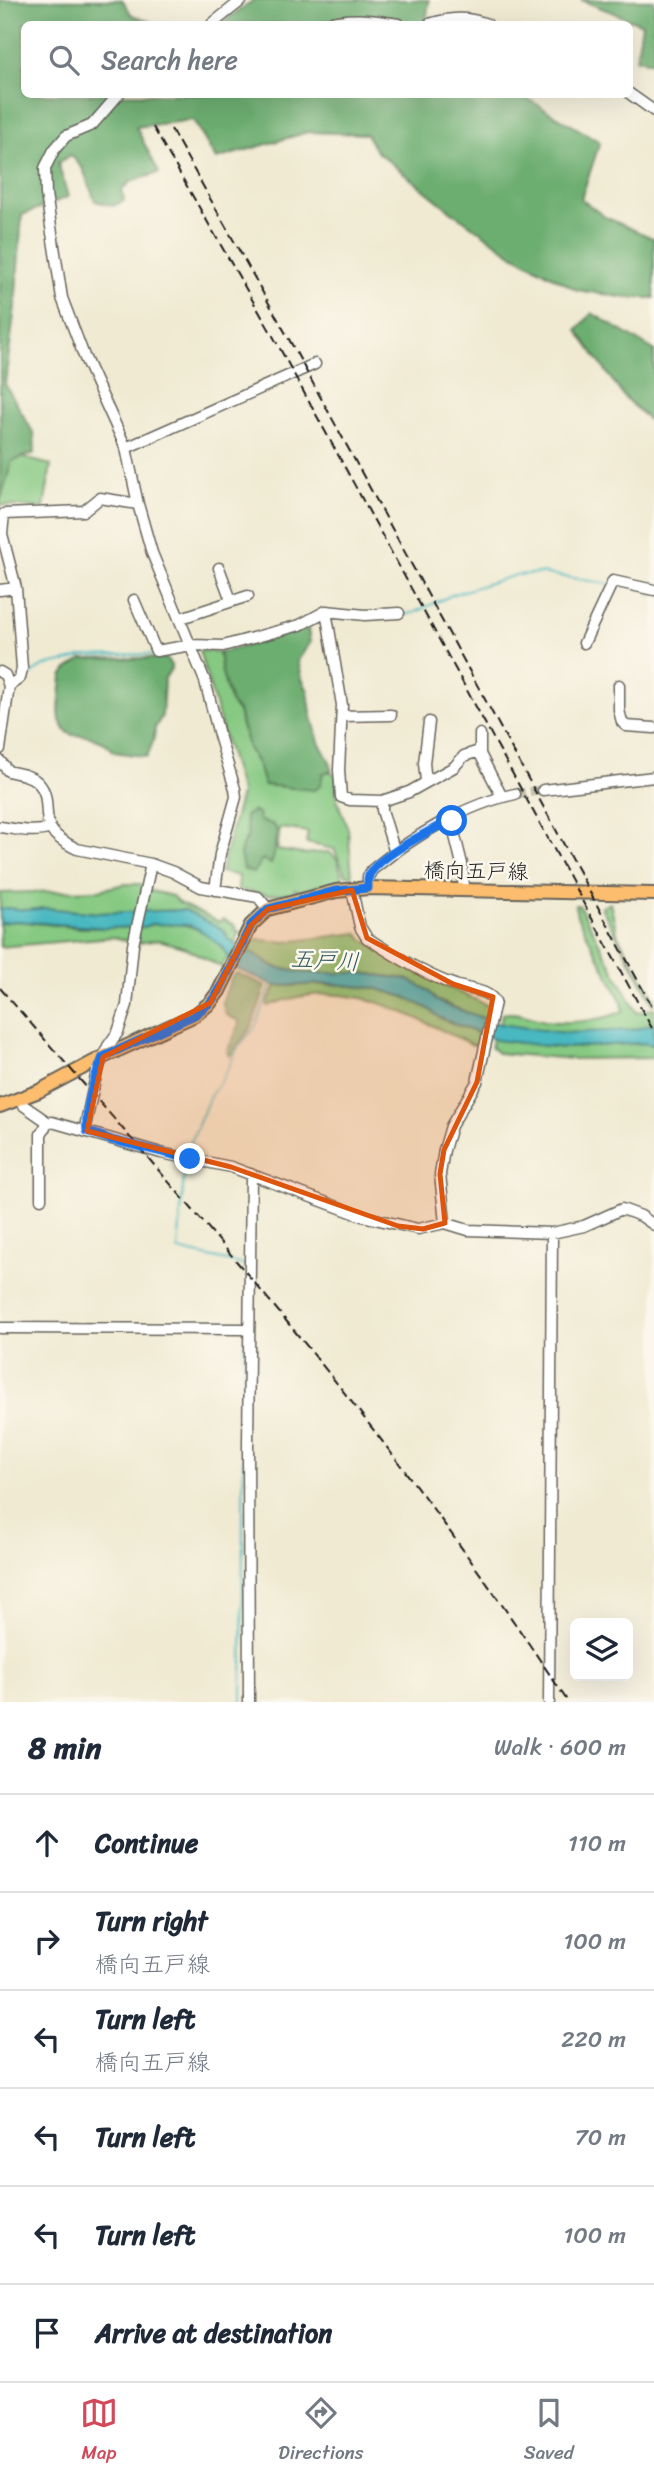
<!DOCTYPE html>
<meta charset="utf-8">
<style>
body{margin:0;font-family:Sriracha,"Klee One",sans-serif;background:#f2f2f3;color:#1f2937}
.controls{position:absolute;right:21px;bottom:21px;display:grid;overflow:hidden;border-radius:10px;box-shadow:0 7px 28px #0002}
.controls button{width:63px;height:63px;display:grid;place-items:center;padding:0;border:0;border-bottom:2px solid #e0e1e3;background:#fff;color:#1f2937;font:35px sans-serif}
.stop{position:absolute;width:21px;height:21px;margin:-16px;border:5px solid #1a73e8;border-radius:50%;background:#fff}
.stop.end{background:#1a73e8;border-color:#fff;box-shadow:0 2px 7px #0008}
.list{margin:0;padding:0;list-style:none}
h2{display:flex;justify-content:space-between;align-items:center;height:91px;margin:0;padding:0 28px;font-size:30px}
h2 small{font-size:23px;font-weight:400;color:#747a83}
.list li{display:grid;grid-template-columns:46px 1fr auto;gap:21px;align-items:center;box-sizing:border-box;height:98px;padding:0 28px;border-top:2px solid #e0e1e3}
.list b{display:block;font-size:26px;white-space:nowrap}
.list p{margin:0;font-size:23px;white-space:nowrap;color:#747a83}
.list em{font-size:23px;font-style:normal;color:#747a83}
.icon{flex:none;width:38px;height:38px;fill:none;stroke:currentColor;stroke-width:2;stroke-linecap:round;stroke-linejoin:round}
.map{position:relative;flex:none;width:654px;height:1702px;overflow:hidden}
.search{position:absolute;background:#fff;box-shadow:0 7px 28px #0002;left:21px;right:21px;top:21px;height:77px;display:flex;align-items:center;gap:18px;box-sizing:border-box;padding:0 24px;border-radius:10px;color:#747a83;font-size:26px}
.sheet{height:679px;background:#fff}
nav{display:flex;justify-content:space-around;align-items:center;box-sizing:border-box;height:98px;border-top:2px solid #e0e1e3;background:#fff;font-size:19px;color:#747a83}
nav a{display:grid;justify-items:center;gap:4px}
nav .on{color:#d1495b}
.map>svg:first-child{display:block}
.green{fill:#86c982;stroke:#51724f;stroke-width:2}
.forest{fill:#6cad70;stroke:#446446;stroke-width:2}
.water{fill:#49b8c0;stroke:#326a6e;stroke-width:2}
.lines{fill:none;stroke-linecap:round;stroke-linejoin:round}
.stream{stroke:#49b8c0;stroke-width:2}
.minor-tunnel{stroke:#c6c1ae;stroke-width:10;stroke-dasharray:10 5;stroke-linecap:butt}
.minor-casing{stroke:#66645c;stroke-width:13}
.major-casing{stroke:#66645c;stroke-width:16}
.minor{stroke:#fff;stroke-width:10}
.major{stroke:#fcbd6e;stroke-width:12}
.rail{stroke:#1c1c1c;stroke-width:2;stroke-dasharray:10 5;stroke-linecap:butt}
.route{stroke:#1a73e8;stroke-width:9}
.marked{fill:#de560d;fill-opacity:0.2;stroke:#de560d;stroke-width:5;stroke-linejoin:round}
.labels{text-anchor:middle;stroke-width:5;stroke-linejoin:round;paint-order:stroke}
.street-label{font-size:21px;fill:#1c1c1c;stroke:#fbf7ec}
.water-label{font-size:23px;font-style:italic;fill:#2e5a5e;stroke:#fbf7ec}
</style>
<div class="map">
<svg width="654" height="1702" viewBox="0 0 654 1702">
<rect width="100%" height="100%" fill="#fbf7ec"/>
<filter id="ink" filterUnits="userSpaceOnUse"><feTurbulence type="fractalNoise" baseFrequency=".0143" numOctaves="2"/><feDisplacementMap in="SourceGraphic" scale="14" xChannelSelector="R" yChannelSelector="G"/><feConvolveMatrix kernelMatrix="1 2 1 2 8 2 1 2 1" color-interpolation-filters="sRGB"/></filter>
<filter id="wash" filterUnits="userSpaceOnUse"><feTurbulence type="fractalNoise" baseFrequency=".00686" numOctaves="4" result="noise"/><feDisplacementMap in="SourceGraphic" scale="28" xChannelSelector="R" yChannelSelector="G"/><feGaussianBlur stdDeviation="1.57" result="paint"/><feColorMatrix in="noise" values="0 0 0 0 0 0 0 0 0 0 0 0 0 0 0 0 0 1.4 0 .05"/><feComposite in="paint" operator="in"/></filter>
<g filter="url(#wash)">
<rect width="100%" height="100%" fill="#f0ead2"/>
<path class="green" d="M16,456L51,465L44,508L0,505V493L10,460Z
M199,650L219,653L222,673L231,704L238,712L248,748L258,765L264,784L303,789L320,786L323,773L331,771L336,777L337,800L348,829L352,876L346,875L334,849L306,843L308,832L280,828L277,850L303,854L329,852L337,859L343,879L300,891L295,889L293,893L268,895L238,890L239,876L221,872L241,793Z
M125,884H140L151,891L172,896L179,903L219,922L223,919L236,926L235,930L240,932L235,943L229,940L224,930L185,910L97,913L45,908L28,910L0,909V893L99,890Z
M610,903L618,936L654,998V1005L601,907Z
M575,905H579L637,1013L654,1008V1024C610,1039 545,1033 500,1024L502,1014C515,1010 531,1018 545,1021C567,1024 603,1021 623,1011L622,1002L577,916Z
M16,921L81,928L143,927C176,916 211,928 228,957L221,967L186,948L159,940L138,943L113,937L0,947V923Z
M357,933L364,940L450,988L489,1006L486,1020L436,1000L407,979L361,973H304L288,971L275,967L247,952L251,939L286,942Z
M332,984L374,988L405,997L429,1009L440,1018L484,1036L482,1044L473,1045C403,1013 347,974 268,1006L267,1003L276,986Z
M492,1039L563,1048L643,1043L654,1045V1058L573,1059L498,1053L491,1047Z"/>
<path class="forest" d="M0,0H122L132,15L156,24H24V94L521,95L600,142L581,199L605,217L654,239V298H627L577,290L515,256L452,212L376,151L366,134L308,132L216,159L193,120L136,127L159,173L130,182L122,190L124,201L113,206L95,201L83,169L71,155L58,163L68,197L22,215L15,307L5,384L34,434L35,453L12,461L0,501Z
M254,0H429L426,24H220Z
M581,0H654V62L636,59L642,24Z
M592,313L654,350V425L624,397L577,330Z
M308,629L310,643L298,660L302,679L308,691L311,713L319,742L331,764V771L323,773L320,786L314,790L264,785L258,765L248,748L239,712L231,704L222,673L219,653Z
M166,658L172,667L164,680L162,716L155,728L154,739L147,757L114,752L105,743L88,736L72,735L66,731L60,721L59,710L62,676L67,669L83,659Z
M253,811L258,814L260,821L272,824L277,829C275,841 276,853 271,864L262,859L254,873L243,869L240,855L242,846L248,836L245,816Z
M237,973L266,986L252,1026L230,1056L227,1052C230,1042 239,1031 239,1021L226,1015L222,1002L231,978Z"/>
<path class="water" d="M6,908L28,910L45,908L97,913L185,910L224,930L229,940L275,967L304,973H361L407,979L428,990L436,1000L446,1005L500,1024L564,1033L633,1030L654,1024V1045L643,1043L563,1048L496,1040L440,1018L429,1009L405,997L374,988L332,984L276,986L235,968L222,947L199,929L190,925L151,924L144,927L104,928L16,921L0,923V909Z"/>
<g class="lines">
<path class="stream" d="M648,594L654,595
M402,615L413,613L454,594L516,575L541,573L609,584
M310,625L324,618
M13,695C23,683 33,669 48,665C60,662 71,662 82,656L155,654
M186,1154L210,1096L223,1078L239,1046L255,1028L272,983
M185,1163L178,1250L245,1265V1267
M242,1702L244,1343"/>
</g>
</g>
<g filter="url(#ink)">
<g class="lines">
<path class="minor-tunnel" d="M515,794L543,790"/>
<g class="minor-casing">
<path id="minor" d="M212,24L242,0
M320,24C351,17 368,19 399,24
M429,24C449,18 467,16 487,24
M119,94L92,125L66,136L54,150L45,168L46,194L62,298L84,356L126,448L138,504L152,553L205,681L219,735L235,789L236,797L220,854L215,890
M630,94L654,111
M126,448L315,364
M219,568L231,600
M0,590L16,588
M134,600L156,651L192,645L223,646L300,625L326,611L365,615L399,613
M326,611L342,705L339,770L341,797L350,800L382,801
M181,618L248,596
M584,643L613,581L654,590
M0,672L5,675L9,686L0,749
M619,685V710L622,722L626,726L654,728
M9,686L20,678L22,668L16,588L2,534L4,514L84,511L100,498L138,504
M342,716L391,715
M480,734V754L502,797
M0,761L8,771C18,774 27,774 35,780C52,793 43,812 50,828C55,837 69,845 77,849L151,864L173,872L201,887L258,897L268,909
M426,781L424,763L429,722
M543,790L654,777
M451,820L462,864L464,890
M0,827C16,829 34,834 50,828
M395,853L382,810V801L409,792L454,767L464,756L479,751
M368,888V877L372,870C412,837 464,805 515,794
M352,890L360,927L367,938C394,955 425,975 455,985C468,990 488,989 495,1002L477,1082L451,1126L444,1150L440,1174L445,1223
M22,1099L23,1105L49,1123
M87,1131L86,1122L97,1071L108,1046L118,1032L127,1005L133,945L151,864
M41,1199V1134L47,1124L52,1122L161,1153L231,1167L362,1216L418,1229L445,1223L468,1230L552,1233L584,1226L622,1209L641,1216L654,1225
M0,1328L249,1329
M249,1702L248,1444L251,1174
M549,1702L552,1233"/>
</g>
<g class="major-casing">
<path id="major" d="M0,1106L39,1091L103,1057L195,1015L210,1003L219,991L251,925L268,909L336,891L368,888L654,894"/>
</g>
<use href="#minor" class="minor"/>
<use href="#major" class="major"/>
<path class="rail" d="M153,127L273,336L654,1032
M171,129L285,332L654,1010
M0,988C100,1103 201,1217 297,1334C394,1452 484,1575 568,1702"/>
</g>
</g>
<g class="lines" filter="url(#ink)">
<path class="route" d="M190,1159L112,1140L87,1131C85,1108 94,1078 103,1057L195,1015L210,1003L219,991L251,925L268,909L335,891L368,888C368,882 367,877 371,872C383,854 431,830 451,820L452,821"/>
</g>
<path class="marked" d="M352,890L367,938L453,984L493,997L477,1082L444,1150L440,1174L445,1223L423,1229L398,1226L231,1167L87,1131L103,1057L210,1003L251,925L268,909Z"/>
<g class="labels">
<g class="street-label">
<text transform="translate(476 871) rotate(1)" y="7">橋向五戸線</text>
</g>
<g class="water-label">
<text transform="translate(325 960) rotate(3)" y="8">五戸川</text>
</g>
</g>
</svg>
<div class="controls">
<button><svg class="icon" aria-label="layers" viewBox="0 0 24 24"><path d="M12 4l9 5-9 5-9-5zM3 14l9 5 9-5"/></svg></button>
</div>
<div class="stop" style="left:452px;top:821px"></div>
<div class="stop end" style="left:190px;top:1159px"></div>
<div class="search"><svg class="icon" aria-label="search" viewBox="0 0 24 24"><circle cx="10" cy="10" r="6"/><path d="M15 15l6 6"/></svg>Search here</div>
</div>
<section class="sheet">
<h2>8 min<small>Walk · 600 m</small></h2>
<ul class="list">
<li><svg class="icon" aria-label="ahead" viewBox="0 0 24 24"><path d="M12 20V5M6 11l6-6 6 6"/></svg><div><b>Continue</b></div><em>110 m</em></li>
<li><svg class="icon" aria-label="right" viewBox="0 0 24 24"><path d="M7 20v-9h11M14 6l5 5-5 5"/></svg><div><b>Turn right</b><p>橋向五戸線</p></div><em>100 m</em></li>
<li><svg class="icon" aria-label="left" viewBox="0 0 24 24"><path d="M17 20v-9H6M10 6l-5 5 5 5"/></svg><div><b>Turn left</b><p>橋向五戸線</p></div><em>220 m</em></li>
<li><svg class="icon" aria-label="left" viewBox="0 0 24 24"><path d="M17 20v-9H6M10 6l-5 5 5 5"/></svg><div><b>Turn left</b></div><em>70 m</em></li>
<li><svg class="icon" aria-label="left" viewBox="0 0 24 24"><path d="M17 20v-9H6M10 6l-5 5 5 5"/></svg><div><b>Turn left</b></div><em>100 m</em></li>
<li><svg class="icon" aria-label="arrive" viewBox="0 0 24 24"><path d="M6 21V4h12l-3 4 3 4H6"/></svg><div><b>Arrive at destination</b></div></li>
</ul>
</section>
<nav>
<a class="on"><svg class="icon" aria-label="map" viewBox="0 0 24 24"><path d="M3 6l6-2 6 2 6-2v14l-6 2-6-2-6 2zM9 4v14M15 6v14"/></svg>Map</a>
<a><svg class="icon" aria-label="directions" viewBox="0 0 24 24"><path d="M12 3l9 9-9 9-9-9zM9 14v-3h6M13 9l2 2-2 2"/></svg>Directions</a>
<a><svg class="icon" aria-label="saved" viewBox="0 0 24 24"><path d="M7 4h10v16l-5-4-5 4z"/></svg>Saved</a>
</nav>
